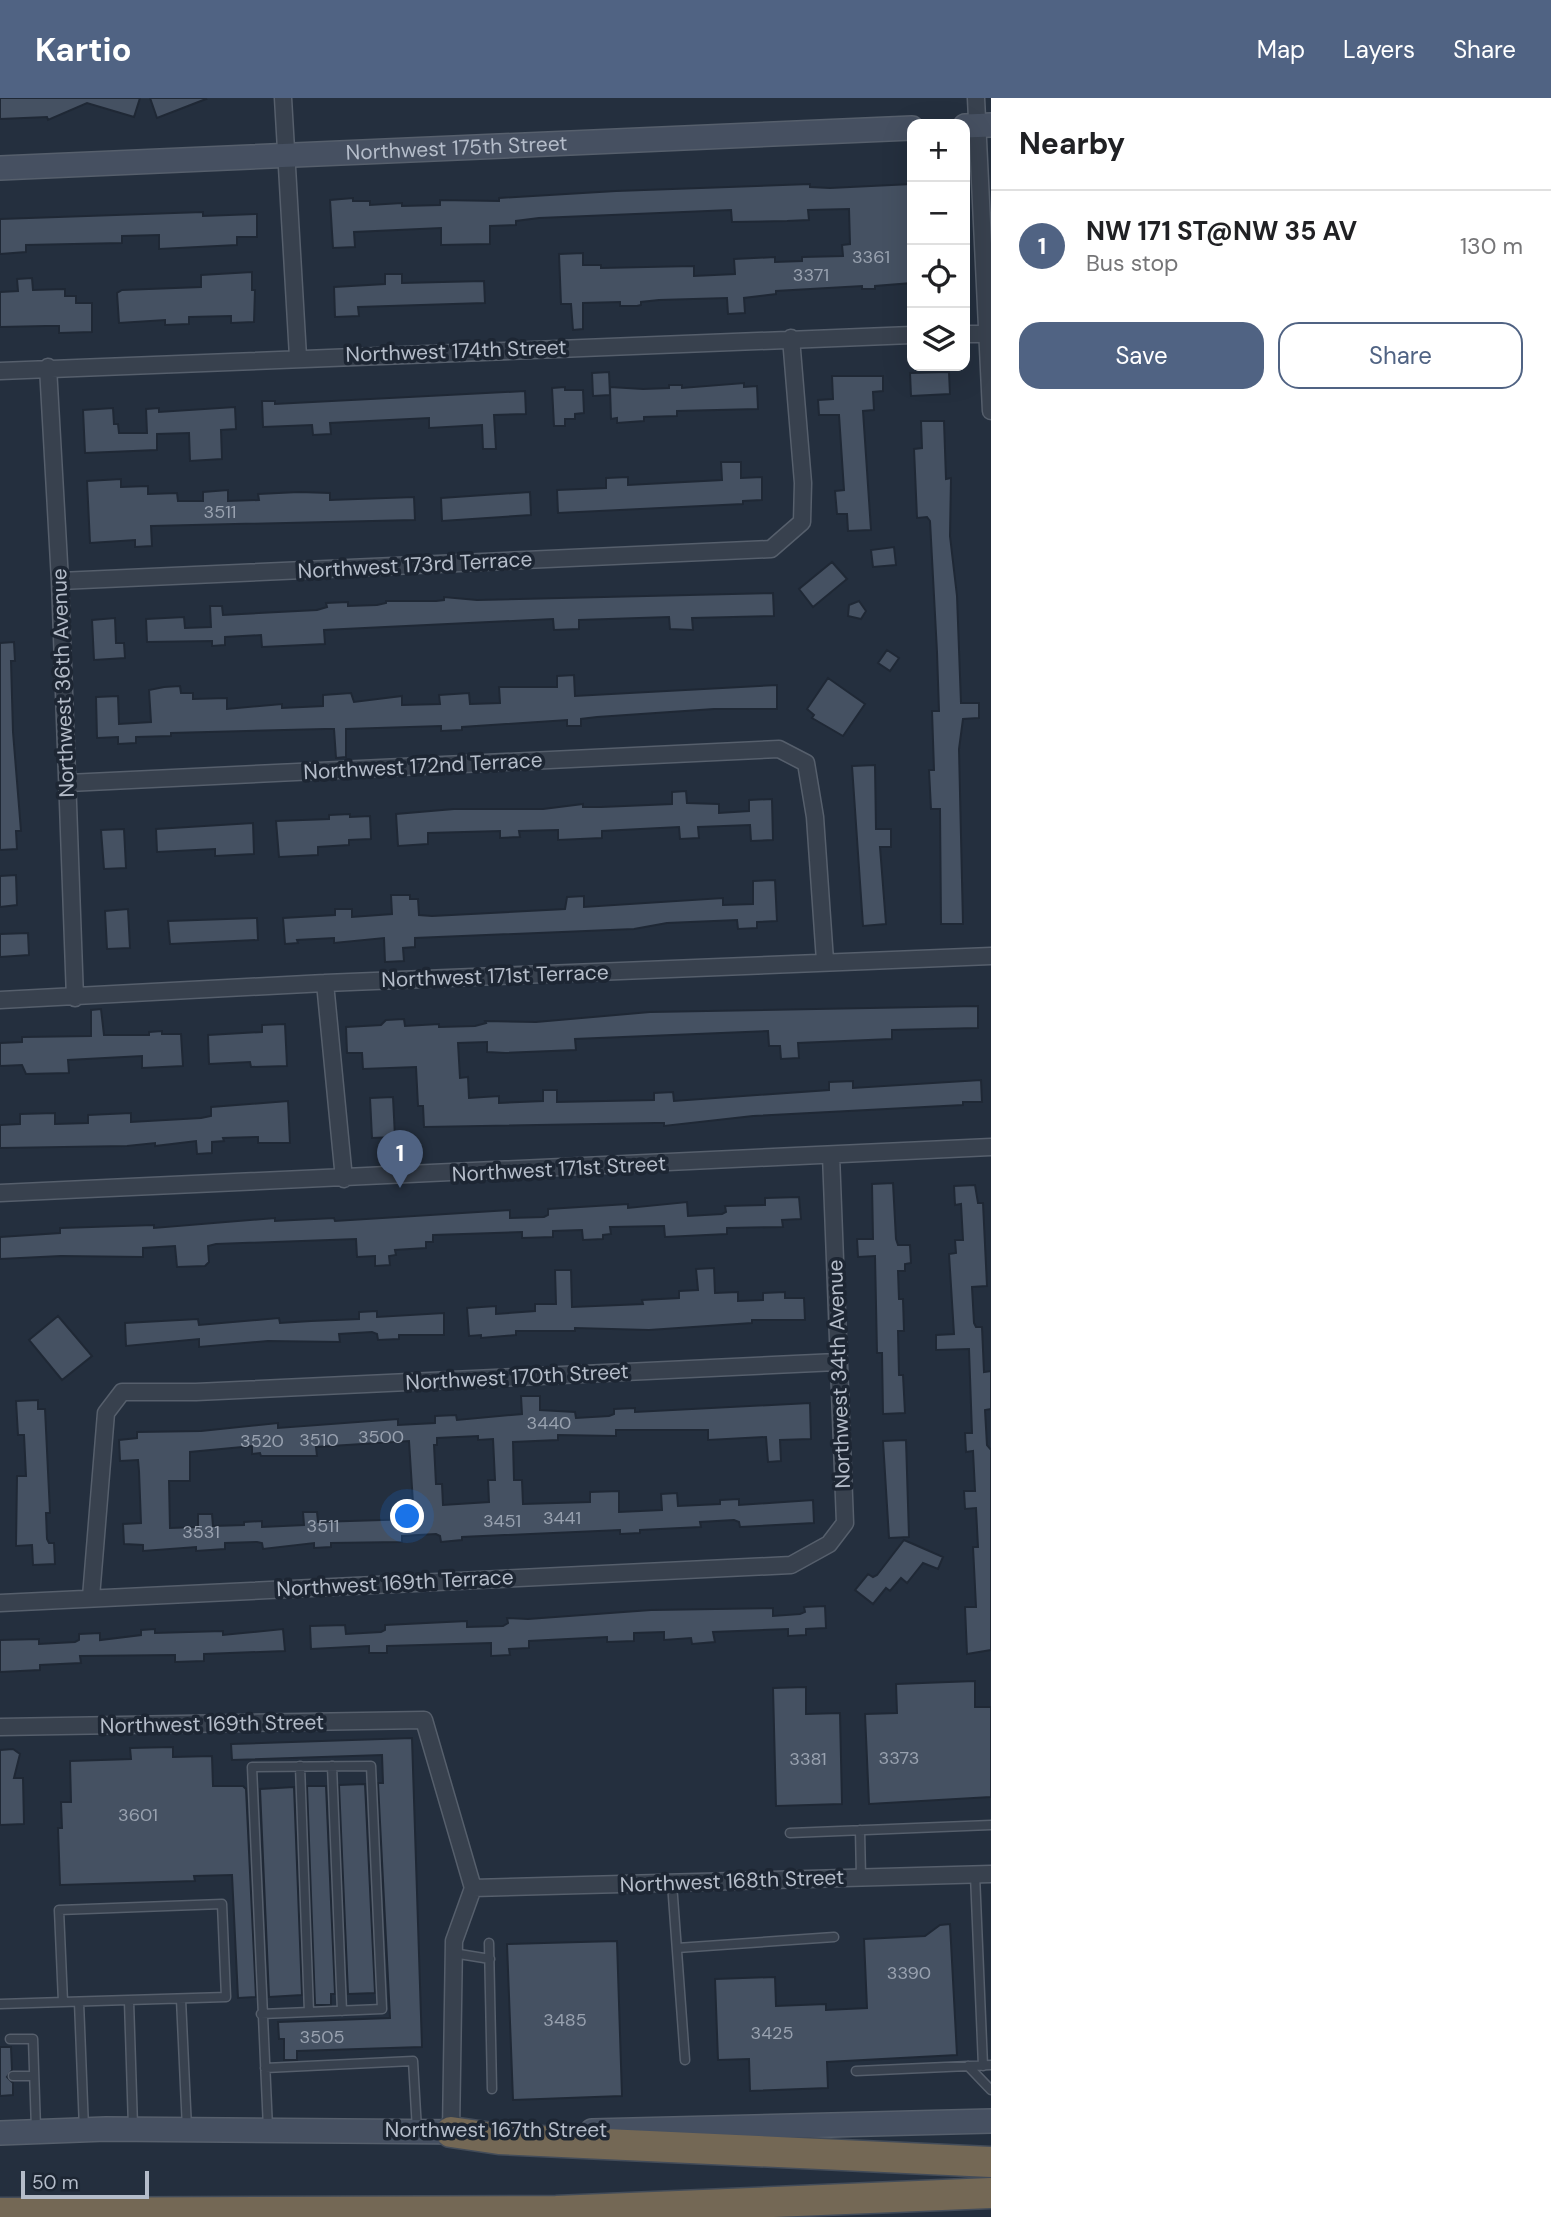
<!DOCTYPE html>
<meta charset="utf-8">
<style>
body{margin:0;font-family:"DM Sans",sans-serif;background:#f6f6f6;color:#202124}
.controls{position:absolute;right:21px;top:21px;display:grid;overflow:hidden;border-radius:14px;box-shadow:0 7px 28px #0002}
.controls button{width:63px;height:63px;display:grid;place-items:center;padding:0;border:0;border-bottom:2px solid #e0e0e0;background:#fff;color:#202124;font:35px sans-serif}
.scale{position:absolute;left:21px;bottom:18px;width:128px;box-sizing:border-box;padding-left:7px;border:4px solid #b4bcc9;border-top:0;font-size:19px;line-height:24px;white-space:nowrap;color:#b4bcc9;-webkit-text-stroke:5px #1d2633;paint-order:stroke}
.you{position:absolute;left:408px;top:1419px;width:24px;height:24px;margin:-18px;border:5px solid #fff;border-radius:50%;background:#1a73e8;box-shadow:0 0 0 10px #1a73e833}
.badge{display:grid;place-items:center;width:46px;height:46px;border-radius:50%;background:#506383;color:#fff;font-size:23px;font-weight:700}
.pin{position:absolute;translate:-50% -58px;filter:drop-shadow(0 2px 4px #0008)}
.pin::after{content:'';position:absolute;top:37px;width:24px;height:21px;background:inherit;clip-path:polygon(0 0,100% 0,50% 100%)}
.list{margin:0;padding:0;list-style:none}
h2{display:flex;justify-content:space-between;align-items:center;height:91px;margin:0;padding:0 28px;font-size:30px}
h2 small{font-size:23px;font-weight:400;color:#757577}
.list li{display:grid;grid-template-columns:46px 1fr auto;gap:21px;align-items:center;box-sizing:border-box;height:112px;padding:0 28px;border-top:2px solid #e0e0e0}
.list b{display:block;font-size:26px;white-space:nowrap}
.list p{margin:0;font-size:23px;white-space:nowrap;color:#757577}
.list em{font-size:23px;font-style:normal;color:#757577}
.actions{display:flex;gap:14px;padding:21px 28px}
.actions a{flex:1;padding:16px 0;border:2px solid #506383;border-radius:21px;text-align:center;font-size:24px;color:#506383}
.actions .main{background:#506383;color:#fff}
.icon{flex:none;width:38px;height:38px;fill:none;stroke:currentColor;stroke-width:2;stroke-linecap:round;stroke-linejoin:round}
.map{position:relative;flex:none;width:991px;height:2119px;overflow:hidden}
header{display:flex;align-items:center;gap:42px;box-sizing:border-box;height:98px;padding:0 35px;background:#506383;color:#fff}
header strong{font-size:33px}
nav{display:flex;gap:38px;margin-inline-start:auto;font-size:24px}
main{display:flex}
aside{flex:1;background:#fff}
.map>svg:first-child{display:block}
.building{fill:#455162;stroke:#1f2835;stroke-width:2;fill-rule:evenodd}
.lines{fill:none;stroke-linecap:round;stroke-linejoin:round}
.lane-casing{stroke:#565f6c;stroke-width:11}
.street-casing{stroke:#565f6c;stroke-width:19}
.secondary-casing{stroke:#565f6c;stroke-width:26}
.highway-casing{stroke:#434c59;stroke-width:33}
.lane{stroke:#38414e;stroke-width:8}
.street{stroke:#38414e;stroke-width:16}
.secondary{stroke:#465061;stroke-width:23}
.highway{stroke:#746855;stroke-width:30}
.labels{text-anchor:middle;stroke-width:7;stroke-linejoin:round;paint-order:stroke}
.number-label{font-size:18px;fill:#98a1af}
.street-label{font-size:21px;fill:#b4bcc9;stroke:#1d2633}
</style>
<header>
<strong>Kartio</strong>
<nav><a>Map</a><a>Layers</a><a>Share</a></nav>
</header>
<main>
<div class="map">
<svg width="991" height="2119" viewBox="0 0 991 2119">
<rect width="100%" height="100%" fill="#242f3e"/>
<path class="building" d="M0,0H140L134,19L87,5L48,22L47,19L0,21Z
M150,0H205L206,1L157,20Z
M810,86V89L830,90L912,86V185L875,188V191H862V188L776,193V196L744,200L745,215L728,216L727,200L659,202L641,204V207L637,208H620V204L583,205V231L573,232L571,206H561L559,156L583,155V167H601V170L694,168V178L735,176L734,161L775,159V164L802,163V159L843,158L842,147L850,146L849,111L808,112L809,122L787,123L732,124L731,112L539,120L516,123V127L490,128V146L441,147V130L354,134L355,149L333,150L330,102L353,100V103H370V107L402,105V108L440,107V102L499,103V100L616,93Z
M203,114V118L257,116V139H237V147L159,151V137L122,138V145L26,147V154L0,156V121Z
M252,174V192H255L254,224L231,225V218L189,219V226L165,227V222L119,225L117,195L122,192L201,189V177Z
M385,176H402V185L484,183L485,205L358,209L359,218L335,219L334,189L385,186Z
M32,180L33,192L65,191V198H76V205H92V234L59,235V228H46L0,229V194L18,193L17,181Z
M609,274L610,297L593,298L592,275Z
M949,274L950,296L911,298L910,275Z
M832,278H883V293L873,294L874,312L863,313L871,432L848,433L847,416H837L835,393L844,392L839,317H819L818,302L833,301Z
M744,285V289L757,288L758,311L677,313V318L644,319V323L617,325V320L611,321L610,289L643,291L669,290V287H682V290Z
M565,289V292H583L584,315L575,316V321H565V328H554L552,290Z
M525,293L526,316L494,317L496,351H483L482,327L429,330V320L330,325L331,336L313,337L312,327L263,329L262,303H275V306Z
M235,309L236,331L221,332L222,361L190,363L189,335L157,336V352L85,355L83,312L113,310L114,326H118L119,335H147L146,311L159,310V314Z
M921,323H944L946,381L951,380L950,438L957,498L961,605H979V620L963,621L959,651L963,826H941L940,711H931L929,672H934L932,613H939L937,554L930,423L927,419L917,420L914,351L922,350Z
M721,364H741V380L762,379V402L743,403V406L558,415L557,392L606,390V380L628,379V387L722,382Z
M121,381V389L148,388V396L177,395L178,403H203V394L228,392V403L259,402L258,396L299,394L330,395V402L414,399L415,422L151,428L152,448L135,449V442L90,445L87,383Z
M530,394L531,417L442,423L441,400Z
M894,449L896,467L873,469L871,452Z
M832,464L847,481L813,509L799,491Z
M773,495L774,518L692,520L693,532L670,531L669,519L579,522V531L554,532L553,521L324,532L325,546L262,549L261,537L225,539V547L212,548V543L147,544L146,521L184,519L185,530L211,529L210,508H222L223,517L317,512L327,509L326,505L348,504V508L377,507L386,505V503H436L444,502V499L477,502Z
M859,503L866,513L861,521L848,518L849,507Z
M115,520L116,545H124L125,560L94,562L92,522Z
M14,544L15,563H11L13,634L21,733H16L17,751L0,752V545Z
M887,552L899,560L890,573L878,565Z
M574,577L575,598L777,587V611H714L597,619L581,621V628H567V622L462,629V632L441,633V628L346,631V659L336,660L334,631H325L171,635V638L136,639V645L118,646V639L97,640L96,599L118,598L119,626L151,624L149,592L164,589L180,588L181,595H193V601L227,600V611L282,606V610L323,608V597L351,595L354,604L402,598V607L440,606L439,597L469,595L470,606L500,605L499,589H557V578Z
M828,580L865,606L843,638L812,620L814,617L807,611Z
M875,667L876,731H891V749H880L886,826L863,828L852,668Z
M686,693L687,705L719,706V715L749,713V702L772,701L773,742L751,743L750,727L698,729L699,740L680,741L679,729L602,733V740L558,742V732L519,733L520,739L500,740V733L428,735V746L398,748L396,716L454,711H543L583,706V709H601L672,706V694Z
M350,716V719L370,718L371,741L349,742V747L318,749V757L279,759L276,723L329,721V717Z
M253,725L254,756L215,758V751L157,754L156,731Z
M124,731L126,770L104,771L101,732Z
M16,777L17,807L0,809V778Z
M775,782L777,823L757,824V830L738,831L737,822L667,825L634,831L415,840V849L403,850L404,863L385,864L384,840L334,845V840L297,842L298,845L285,846L283,820L335,817V811H352V819L392,816L391,797H410V801H418L419,817L432,818L565,811L567,799L584,798V809L723,800V807L753,806V783Z
M128,811L130,850L107,851L105,813Z
M257,820L258,842L170,846L168,823Z
M28,835L29,857L0,859V836Z
M978,908V930L892,932V941L798,945L799,960L781,961L780,948H769L768,933L575,941L576,952L505,955L487,954V944L458,945L460,980L468,979L469,1000L499,998V1005L543,1003V992H557V1004L654,1002V995L673,994L674,1003L829,992V984L853,983V990L981,982L982,1004H963V1007L753,1018L664,1028V1025H655L424,1029L423,1008H418L416,969L363,971L362,955H347L346,929L381,927L386,922L404,921L405,928L439,926V929L475,928L486,925L485,923L536,924L650,914Z
M101,911L104,937H149V934L162,933V936H181L183,968L142,970V958L68,962L69,975L26,976L22,967L0,968V945L22,944V939L91,938V912Z
M285,926L287,968L251,969L250,964L209,966L208,937L262,934V927Z
M393,999L395,1039L372,1040L370,1000Z
M288,1003L290,1045H258V1039L223,1040L224,1043L212,1044V1055L197,1056L196,1043L155,1048V1045L127,1048L0,1050V1027L20,1026V1016L55,1015V1026L88,1025V1017L131,1015V1024L201,1020L211,1018V1009Z
M893,1085L896,1141L898,1147H910L911,1165L905,1166V1173H898L899,1201H903L904,1233H898L899,1277H903L905,1315L883,1316L882,1255H877L875,1158L858,1159L857,1141H873L872,1086Z
M975,1087L978,1105H983L987,1188L972,1189L974,1225L976,1229H982L984,1274L991,1273V1311L985,1312L987,1347L991,1352V1552L967,1556L965,1509H976L973,1449H978L976,1410L965,1411L964,1393H975L973,1353L966,1354L965,1335H972L969,1251L936,1252V1237L954,1236L949,1156L956,1155L955,1142H963L961,1106L955,1107L954,1088Z
M799,1099L801,1121L782,1122L783,1129L727,1130V1136L665,1139L664,1128L610,1129L611,1136L603,1137V1141L583,1142L582,1132L553,1133V1139L522,1140V1134L433,1137V1144H426V1150L395,1152L396,1157L389,1158L390,1167L375,1168V1158L357,1159L356,1141L216,1146L208,1148L209,1164L205,1168L177,1169L175,1148L143,1150V1159L61,1158L0,1161V1139L60,1135V1130L154,1127V1130L275,1120V1123L334,1120L335,1123L510,1112V1120L544,1119L548,1117V1111L628,1106V1110L687,1104L688,1118L722,1116L726,1114L725,1108L765,1107V1100Z
M714,1170L715,1195L738,1194V1203L763,1202V1195L785,1194V1200H804L805,1222H752V1225L649,1232L575,1230V1233H516V1237L481,1240V1237L469,1238L467,1210L496,1208V1216L535,1213V1206H556L555,1172H571L572,1209L643,1206L642,1202L679,1200V1193L698,1192L696,1171Z
M377,1213V1219L444,1215V1237H399V1241L378,1242L377,1236L372,1234L339,1236L340,1244L268,1243L199,1249V1241L126,1248L125,1225L198,1221L199,1227L279,1220L280,1225L311,1223L359,1221V1214Z
M58,1218L92,1258L62,1282L29,1242Z
M521,1298H540V1312L575,1314L576,1320L609,1318L614,1316V1311L635,1310V1314L810,1305L811,1341L780,1342L781,1363L768,1364L766,1339L708,1342V1332H616V1338L558,1337V1342L513,1344L514,1382H522L523,1406L590,1404V1394L619,1393V1414L662,1412L661,1396L677,1395L678,1408L720,1406V1402L739,1401V1407L813,1402L814,1425L740,1429L739,1424L734,1422L700,1424L701,1429L640,1432V1435L620,1436V1432L462,1439V1442L441,1444L440,1438L436,1436L402,1438V1444L331,1445V1449L314,1450V1445L263,1451L262,1445L257,1444L225,1445V1451L196,1453V1449L143,1453V1447L124,1446L123,1426L141,1425L139,1373L138,1362L120,1363L119,1342L137,1340V1334L201,1333L278,1325V1330L398,1321V1327L435,1325V1318L456,1317L457,1322L522,1316ZM478,1338V1342L493,1341L495,1382H488L489,1404L443,1407L442,1386H436L434,1347H437V1340ZM409,1343L414,1421L318,1424L317,1414H303L304,1427L262,1429V1423L244,1424V1427L213,1428L212,1416H198V1429L170,1430L169,1383H190V1354L252,1348V1356L260,1355L261,1358H317L316,1349Z
M38,1302V1311H45L50,1415H46L47,1441L49,1445H54L55,1466L33,1467L32,1447L16,1448L17,1378H26L24,1337H18L16,1303Z
M906,1342L909,1439L889,1440L883,1343Z
M904,1442L943,1459L938,1471L923,1465L907,1485L901,1480L890,1493L886,1490L873,1506L855,1492L868,1476L873,1479L877,1477Z
M825,1508L826,1530L806,1531V1537L788,1538V1531L713,1534L715,1544L692,1546L691,1540L664,1542V1534L634,1535V1543L607,1544V1539L529,1543V1550L509,1551L510,1557L491,1558V1545L387,1548V1555H369V1548L311,1551L310,1528L345,1527L346,1536L381,1534L385,1532V1527L467,1523V1529L503,1528L508,1525L507,1520L528,1521L651,1512L773,1510V1518L800,1516L805,1514L804,1509Z
M155,1531V1535L223,1533V1537L283,1531L285,1553L204,1556V1563L175,1564V1557L80,1558L81,1565L40,1567V1572L0,1574V1542L39,1541V1546L75,1544L79,1542V1536L100,1535V1542L141,1537V1532Z
M975,1583V1609H991V1699L869,1706L865,1616L897,1615L896,1586Z
M806,1589V1616L840,1615L842,1706L776,1708L773,1590Z
M412,1640L422,1949L297,1953V1962H284V1941H279L278,1924L390,1920L378,1685H383L382,1657L232,1662L231,1646Z
M173,1649V1659L212,1658L213,1688H243L246,1691L256,1899L238,1900L232,1777L194,1778L195,1783L60,1787L58,1730H62L61,1704H71L70,1663L131,1661L130,1650Z
M13,1651L20,1656L14,1680H23L24,1726L0,1727V1652Z
M365,1686L375,1895L348,1896L339,1687Z
M307,1688H326L335,1896H331V1907H315Z
M294,1689L302,1897L269,1899L260,1691Z
M950,1826L957,1957L827,1964L828,1990L750,1993L749,1961L718,1962L715,1881L775,1879L776,1908L826,1906V1912L867,1910L864,1841L925,1838L940,1827Z
M617,1843L622,1998L513,2002L507,1846Z
M0,1949H11L12,1972L7,1979L13,1985V1997L0,1998Z"/>
<g class="lines">
<g class="lane-casing">
<path id="lane" d="M300,1668L309,1914
M332,1668L342,1913
M860,1732L861,1780
M790,1735L991,1727
M975,1777L983,1968
M672,1785L685,1962
M222,1806L226,1899L63,1904L59,1812Z
M489,1845L492,1991
M677,1850L834,1839
M453,1855L490,1861
M181,1901L187,2031
M129,1903L133,2029
M79,1904L84,2031
M0,1906L63,1904
M261,1916L382,1911L371,1668L252,1669L268,2031
M10,1941H33L36,2031
M968,1968L991,1992
M265,1970L413,1963L417,2032
M856,1973L991,1967
M13,1978H34"/>
</g>
<g class="street-casing">
<path id="street" d="M283,0L298,259
M976,0L991,313
M965,236H991
M48,269L60,483L75,900
M0,273L912,237
M60,483L771,451L802,424L803,385L791,240
M68,685L779,651L806,665L815,719L825,863
M325,885L344,1081
M0,902L325,885L991,858
M0,1095L991,1049
M91,1499L106,1315L122,1294H196L837,1264
M0,1505L791,1467L829,1446L845,1425L831,1057
M0,1629L424,1622L473,1790L454,1843L451,2034
M473,1790L991,1776"/>
</g>
<g class="secondary-casing">
<g id="secondary">
<path d="M965,28L991,27"/>
<path id="s1" d="M0,70L912,30"/>
<path d="M592,2033L991,2023"/>
<path d="M0,2035L106,2031L467,2034"/>
</g>
</g>
<g class="highway-casing">
<path id="highway" d="M451,2034L499,2041L991,2064
M0,2115L556,2113L991,2095"/>
</g>
<use href="#lane" class="lane"/>
<use href="#street" class="street"/>
<use href="#secondary" class="secondary"/>
<use href="#highway" class="highway"/>
</g>
<g class="labels">
<g class="number-label">
<text x="871" y="165">3361</text>
<text x="811" y="183">3371</text>
<text x="220" y="420">3511</text>
<text x="549" y="1331">3440</text>
<text x="381" y="1345">3500</text>
<text x="319" y="1348">3510</text>
<text x="262" y="1349">3520</text>
<text x="562" y="1426">3441</text>
<text x="502" y="1429">3451</text>
<text x="323" y="1434">3511</text>
<text x="201" y="1440">3531</text>
<text x="899" y="1666">3373</text>
<text x="808" y="1667">3381</text>
<text x="138" y="1723">3601</text>
<text x="909" y="1881">3390</text>
<text x="565" y="1928">3485</text>
<text x="772" y="1941">3425</text>
<text x="322" y="1945">3505</text>
</g>
<g class="street-label">
<text dy="7" stroke="none"><textPath href="#s1" startOffset="457">Northwest 175th Street</textPath></text>
<text transform="translate(456 253) rotate(-2)" y="7">Northwest 174th Street</text>
<text transform="translate(415 467) rotate(-3)" y="7">Northwest 173rd Terrace</text>
<text transform="translate(63 585) rotate(-92)" y="7">Northwest 36th Avenue</text>
<text transform="translate(423 668) rotate(-3)" y="7">Northwest 172nd Terrace</text>
<text transform="translate(495 878) rotate(-2)" y="7">Northwest 171st Terrace</text>
<text transform="translate(559 1071) rotate(-3)" y="7">Northwest 171st Street</text>
<text transform="translate(839 1276) rotate(-92)" y="7">Northwest 34th Avenue</text>
<text transform="translate(517 1279) rotate(-3)" y="7">Northwest 170th Street</text>
<text transform="translate(395 1485) rotate(-3)" y="7">Northwest 169th Terrace</text>
<text transform="translate(212 1626) rotate(-1)" y="7">Northwest 169th Street</text>
<text transform="translate(732 1783) rotate(-2)" y="7">Northwest 168th Street</text>
<text x="496" y="2039">Northwest 167th Street</text>
</g>
</g>
</svg>
<div class="controls">
<button>+</button>
<button>−</button>
<button><svg class="icon" aria-label="locate" viewBox="0 0 24 24"><circle cx="12" cy="12" r="6"/><path d="M12 2v4M12 18v4M2 12h4M18 12h4"/></svg></button>
<button><svg class="icon" aria-label="layers" viewBox="0 0 24 24"><path d="M12 4l9 5-9 5-9-5zM3 14l9 5 9-5"/></svg></button>
</div>
<div class="scale">50 m</div>
<div class="you"></div>
<div class="pin badge" style="left:400px;top:1090px">1</div>
</div>
<aside>
<h2>Nearby<small></small></h2>
<ul class="list">
<li><span class="badge">1</span><div><b>NW 171 ST@NW 35 AV</b><p>Bus stop</p></div><em>130 m</em></li>
</ul>
<div class="actions"><a class="main">Save</a><a>Share</a></div>
</aside>
</main>
